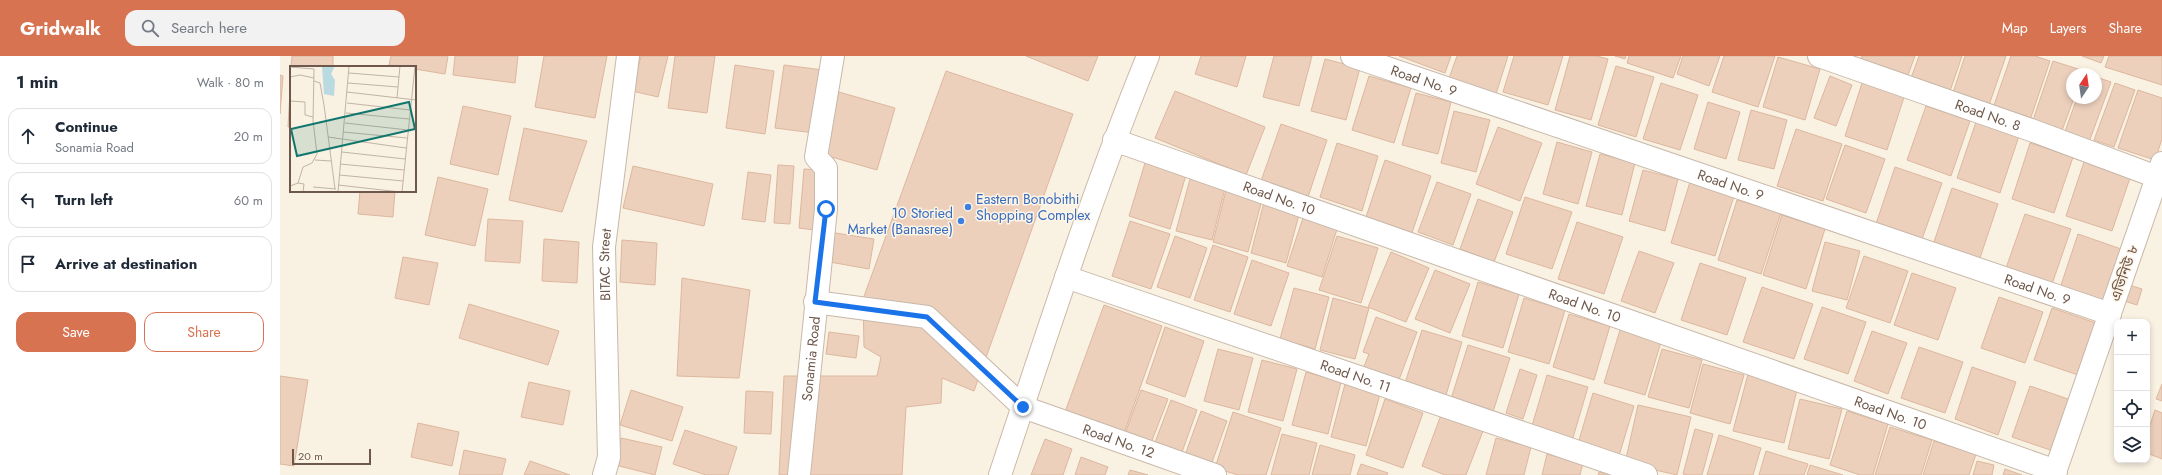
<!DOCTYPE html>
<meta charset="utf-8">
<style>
body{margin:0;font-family:Jost,"Noto Sans Bengali",sans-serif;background:#f2f2f3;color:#1f2937}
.controls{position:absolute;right:12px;bottom:12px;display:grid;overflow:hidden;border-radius:8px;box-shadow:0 2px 6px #0003}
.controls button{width:36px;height:36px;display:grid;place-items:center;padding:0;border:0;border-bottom:1px solid #e0e1e3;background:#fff;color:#1f2937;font:20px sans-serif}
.compass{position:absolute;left:1786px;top:12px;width:36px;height:36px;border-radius:50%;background:#fff;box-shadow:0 2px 6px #0003;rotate:13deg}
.scale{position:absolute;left:12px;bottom:10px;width:79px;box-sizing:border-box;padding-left:4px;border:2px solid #6e584b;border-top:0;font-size:11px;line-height:14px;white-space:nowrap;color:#6e584b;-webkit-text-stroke:3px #fdf5e7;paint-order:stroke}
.stop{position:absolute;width:12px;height:12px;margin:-9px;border:3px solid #1a73e8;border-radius:50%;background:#fff}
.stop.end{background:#1a73e8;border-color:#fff;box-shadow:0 1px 4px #0008}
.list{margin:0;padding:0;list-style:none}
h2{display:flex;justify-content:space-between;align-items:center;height:52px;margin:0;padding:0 16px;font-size:17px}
h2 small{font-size:13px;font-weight:400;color:#747a83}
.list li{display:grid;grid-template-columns:26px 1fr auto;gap:12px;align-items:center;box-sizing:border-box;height:56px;margin:0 8px 8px;padding:0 8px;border:1px solid #e0e1e3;border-radius:12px}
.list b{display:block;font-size:15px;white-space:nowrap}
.list p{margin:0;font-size:13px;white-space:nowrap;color:#747a83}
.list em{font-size:13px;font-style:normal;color:#747a83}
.actions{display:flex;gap:8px;padding:12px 16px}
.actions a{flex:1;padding:9px 0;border:1px solid #d87352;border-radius:12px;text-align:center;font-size:14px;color:#d87352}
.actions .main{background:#d87352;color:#fff}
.icon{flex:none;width:22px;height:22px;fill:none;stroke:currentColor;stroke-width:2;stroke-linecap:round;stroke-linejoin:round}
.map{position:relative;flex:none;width:1882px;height:419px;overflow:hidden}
header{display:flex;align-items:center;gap:24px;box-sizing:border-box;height:56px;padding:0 20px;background:#d87352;color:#fff}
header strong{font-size:19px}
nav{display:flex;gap:22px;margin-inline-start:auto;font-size:14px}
.search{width:280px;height:36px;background:#f2f2f3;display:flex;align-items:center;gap:10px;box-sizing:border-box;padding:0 14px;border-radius:12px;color:#747a83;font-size:15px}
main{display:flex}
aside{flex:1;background:#fff}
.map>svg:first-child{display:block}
.building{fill:#ecd0bc;stroke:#ddb79e}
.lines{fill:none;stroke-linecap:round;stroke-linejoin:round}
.street-casing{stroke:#c8b8aa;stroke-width:24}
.secondary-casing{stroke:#ccb9a8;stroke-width:24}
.street{stroke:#fff;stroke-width:22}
.secondary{stroke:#fff;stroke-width:22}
.route{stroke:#1a73e8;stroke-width:5}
.shop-dot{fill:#3f7fe0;stroke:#fdf5e7;stroke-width:1.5}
.labels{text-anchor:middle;stroke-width:3;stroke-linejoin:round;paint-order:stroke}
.street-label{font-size:14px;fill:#6e584b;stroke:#fdf5e7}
.shop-label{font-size:14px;fill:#366cbe;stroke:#fdf5e7;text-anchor:start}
.inset-road{fill:none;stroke:#c1b4a6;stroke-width:1}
.view{fill:#0f766e;fill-opacity:0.15;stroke:#0f766e;stroke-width:2}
.inset-edge{fill:none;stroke:#6e584b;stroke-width:2}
</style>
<header>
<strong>Gridwalk</strong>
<div class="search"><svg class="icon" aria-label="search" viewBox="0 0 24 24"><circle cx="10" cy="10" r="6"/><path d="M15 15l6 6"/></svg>Search here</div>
<nav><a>Map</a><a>Layers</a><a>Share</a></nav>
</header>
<main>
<aside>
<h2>1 min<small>Walk · 80 m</small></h2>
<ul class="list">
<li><svg class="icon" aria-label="ahead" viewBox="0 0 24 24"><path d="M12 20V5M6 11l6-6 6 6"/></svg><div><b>Continue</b><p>Sonamia Road</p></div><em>20 m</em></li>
<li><svg class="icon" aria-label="left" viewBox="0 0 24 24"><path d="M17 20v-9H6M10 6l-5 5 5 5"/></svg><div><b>Turn left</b></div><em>60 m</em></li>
<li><svg class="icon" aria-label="arrive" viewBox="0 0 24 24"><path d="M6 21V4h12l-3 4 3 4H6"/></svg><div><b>Arrive at destination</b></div></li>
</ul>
<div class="actions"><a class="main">Save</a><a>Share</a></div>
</aside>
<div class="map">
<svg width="1882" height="419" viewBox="0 0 1882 419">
<rect width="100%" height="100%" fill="#f9f1e2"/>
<path class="building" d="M12,0H53V11H11Z
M111,0H168L165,18L135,13V11L109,9Z
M175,0H238L235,27L173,19Z
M264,0H327L315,62L255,51Z
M361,0H388L378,41L352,35Z
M395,0H435L427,57L388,52Z
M746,0H818L808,25Z
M921,0H966L957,31L915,18Z
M994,0H1032L1019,50L983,41Z
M1119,0H1171L1165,17Z
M1177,0H1228L1215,41L1168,25Z
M1234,0H1283L1268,49L1223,36Z
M1290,0H1317L1328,3L1311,64L1275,54Z
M1335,0H1346L1345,3Z
M1349,0H1401L1393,22L1347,7Z
M1403,0H1440L1429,30L1397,18Z
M1444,0H1495L1478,51L1432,36Z
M1582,0H1635L1628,19L1581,3Z
M1639,0H1682L1669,38L1630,25Z
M1685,0H1726L1707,55L1671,43Z
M1731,0H1755L1770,5L1749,67L1712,55Z
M1802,0H1824L1821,7Z
M1829,0H1882V29L1825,11Z
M1498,1L1540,13L1525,64L1483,51Z
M1045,3L1080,12L1066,64L1031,55Z
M1773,5L1804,15L1802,18H1792V42H1794L1781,77L1752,67Z
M455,9L494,15L485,78L446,72Z
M504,9L543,14L534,77L495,72Z
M1336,10L1374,21L1356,81L1318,69Z
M666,15L793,58L694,335L662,322L661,347L626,351L622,419H499L504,320H597L601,301L584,291L583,243Z
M11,18V71H8Z
M0,19L3,20L0,58Z
M1089,20L1131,32L1114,87L1072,74Z
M1550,20L1572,29L1556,70L1534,62Z
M1816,21L1831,26L1809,86L1784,78L1797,42H1816Z
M1583,24L1625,38L1607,94L1565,80Z
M1381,27L1418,39L1400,94L1363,83Z
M1835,27L1855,34L1834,91L1814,84Z
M1858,34L1882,42V83L1875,104L1838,92Z
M895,35L985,71L966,119L875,82Z
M559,36L615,52L597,114L541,98Z
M1136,37L1171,46L1158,98L1122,89Z
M1428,46L1460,56L1446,103L1414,93Z
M183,50L231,60L218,119L170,108Z
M1646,50L1690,65L1671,120L1627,104Z
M1471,54L1507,64L1494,113L1458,104Z
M1174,55L1210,64L1196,116L1161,107Z
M1696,66L1739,80L1720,137L1677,122Z
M1001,68L1047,84L1028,141L981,125Z
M1218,71L1262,87L1240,145L1196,128Z
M244,72L307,85L282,156L229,144Z
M1516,73L1562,88L1543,145L1497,130Z
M1277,86L1312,96L1298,148L1263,138Z
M1057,87L1098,100L1082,155L1040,141Z
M1750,87L1793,101L1774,157L1732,143Z
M1565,89L1605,103L1586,157L1546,143Z
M1320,98L1355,107L1342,159L1306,150Z
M1805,103L1851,119L1832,175L1786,160Z
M1105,104L1151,120L1132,177L1086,161Z
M865,107L906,119L890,173L849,160Z
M498,109L514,110L510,168L494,167Z
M353,110L433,128L424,170L343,152Z
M1615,111L1662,127L1642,183L1596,168Z
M524,113L539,114L534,174L519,172Z
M1363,114L1398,123L1385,175L1349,165Z
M468,116L491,119L485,166L462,163Z
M158,121L208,133L195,190L145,179Z
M910,123L945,132L932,184L896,175Z
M1157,126L1191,138L1173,189L1138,176Z
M1410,126L1454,140L1435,200L1391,187Z
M1672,132L1718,148L1699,205L1653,189Z
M946,134L982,144L968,196L933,186Z
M80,135H115L113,161L78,158Z
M1245,141L1292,156L1272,213L1226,198Z
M1198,143L1233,156L1214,206L1180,193Z
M1457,144L1501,157L1481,218L1438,204Z
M984,146L1020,155L1006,207L971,197Z
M1745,158L1791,173L1771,231L1725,215Z
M1024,159L1058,170L1042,221L1007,210Z
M1502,159L1545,173L1526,233L1483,219Z
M208,163L243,165L240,207L205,205Z
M850,165L890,178L871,233L832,220Z
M1297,166L1343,181L1324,238L1278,223Z
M549,176L594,183L589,213L544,205Z
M1798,178L1844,194L1824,251L1779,235Z
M895,180L927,192L910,242L877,231Z
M1057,180L1098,192L1081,247L1039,234Z
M264,183L299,186L297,227L262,225Z
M342,184L377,187L375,229L340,226Z
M1545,186L1580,195L1567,244L1532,235Z
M933,189L968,201L950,256L914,244Z
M1359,195L1394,207L1375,257L1341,245Z
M1111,196L1149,212L1126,266L1088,251Z
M1584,200L1628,215L1610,267L1566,252Z
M123,201L158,207L149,249L115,242Z
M972,204L1009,217L991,270L954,258Z
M1420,207L1466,222L1447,279L1401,264Z
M1155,214L1190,228L1170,277L1135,263Z
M1632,217L1676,232L1658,284L1614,269Z
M402,222L470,234L459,322L397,320Z
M1198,226L1239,238L1223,292L1182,280Z
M1846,228L1862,233L1857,249L1841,244Z
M1482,231L1533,248L1514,303L1463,286Z
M1014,232L1049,241L1035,293L1000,283Z
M1719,241L1763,256L1745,307L1701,292Z
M1053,242L1089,252L1075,303L1040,294Z
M1244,242L1285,254L1269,308L1228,296Z
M189,248L279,275L268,309L179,282Z
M824,249L882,270L844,377L785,356Z
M1542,251L1586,266L1568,318L1524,303Z
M1772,252L1816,267L1798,319L1754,304Z
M1289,258L1330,270L1314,324L1273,311Z
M1096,261L1137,276L1114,337L1080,320L1089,298L1083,296Z
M885,271L924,285L905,341L866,327Z
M1142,274L1182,286L1166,339L1125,327Z
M1340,274L1381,286L1365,339L1324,327Z
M1592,275L1627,287L1608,338L1574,325Z
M549,276L579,280L576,302L546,298Z
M1188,289L1230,302L1213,356L1171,343Z
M1639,291L1683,306L1665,357L1621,342Z
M938,293L973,302L959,354L924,345Z
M1382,293L1422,304L1409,352L1368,341Z
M982,304L1017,313L1003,365L968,356Z
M1423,308L1464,319L1450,368L1410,357Z
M1692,311L1736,326L1718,379L1675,363Z
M1240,313L1257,319L1243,363L1226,357Z
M1026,316L1061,326L1048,378L1012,369Z
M1468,318L1518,330L1504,387L1453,375Z
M1267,319L1308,331L1292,385L1251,373Z
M0,320L28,324L14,410L0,408Z
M249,326L290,335L283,369L241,361Z
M1065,328L1100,338L1086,390L1051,381Z
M1882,328V345L1876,343Z
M1750,330L1794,345L1776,396L1732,381Z
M351,334L403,351L392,385L340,369Z
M861,334L888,343L871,387L845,378Z
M466,335L493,336L491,378L464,377Z
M1313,337L1354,350L1338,403L1297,391Z
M1105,343L1143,357L1123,412L1086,399Z
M1520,343L1562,353L1549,403L1508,393Z
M891,344L917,354L901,399L874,389Z
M1358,349L1411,361L1397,419L1345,407Z
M1875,354L1882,357V403L1867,397V378Z
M921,355L947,365L931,409L905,399Z
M1567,355L1608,368L1593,419H1580L1550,409Z
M953,356L1001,372L986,419H958L935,412Z
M1161,359L1203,375L1186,419H1165L1142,410Z
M138,367L179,376L172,410L131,401Z
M1610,371L1652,384L1641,419H1595Z
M1415,373L1433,378L1422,419H1408L1403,418Z
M405,374L457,391L448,419H426L393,408Z
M1002,378L1037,387L1029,419H991Z
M1439,379L1481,392L1473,419H1427Z
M341,382L382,391L375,419L335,409Z
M1216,382L1251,391L1244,419H1206Z
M765,383L792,393L783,419H751Z
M1654,385L1696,398L1689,419H1643Z
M1040,389L1075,399L1070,419H1032Z
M184,394L226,403L222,419H179Z
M1486,395L1528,408L1524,419H1479Z
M1267,398L1303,407L1300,419H1262Z
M801,401L828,411L825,419H795Z
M250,405L290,419H244Z
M1697,405L1714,409L1712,419H1693Z
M1081,408L1108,417L1107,419H1077Z
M1530,409L1563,419H1527Z
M1725,413L1742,419H1723Z
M850,414L868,419H848Z
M1319,416L1331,419H1318Z"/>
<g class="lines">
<g class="street-casing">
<g id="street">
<path id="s1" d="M1072,0L1830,258"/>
<path id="s2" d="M1539,0L1751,74L1877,121"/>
<path id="s3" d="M834,84L1776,415"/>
<path id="s4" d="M786,221L1366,419"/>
<path id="s5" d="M535,246L647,261L743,351L935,419"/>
<path id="s6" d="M324,419L329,401L324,191L348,0"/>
<path id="s7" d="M519,419L546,153V112L536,101L553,0"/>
<path d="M1774,419L1882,107"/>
</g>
</g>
<g class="secondary-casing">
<path id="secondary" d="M720,419C767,278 812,137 868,0"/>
</g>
<use href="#street" class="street"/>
<use href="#secondary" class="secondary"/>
</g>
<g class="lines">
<path class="route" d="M546,153L535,246L647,261L743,351"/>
</g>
<g class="shop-dot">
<circle cx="688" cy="151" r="4"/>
<circle cx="681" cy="165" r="4"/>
</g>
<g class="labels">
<g class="street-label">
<text dy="5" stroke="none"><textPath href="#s1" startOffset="76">Road No. 9</textPath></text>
<text dy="5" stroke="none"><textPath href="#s2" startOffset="179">Road No. 8</textPath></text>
<text dy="5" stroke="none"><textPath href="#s1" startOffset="400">Road No. 9</textPath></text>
<text dy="5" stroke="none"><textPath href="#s3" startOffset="175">Road No. 10</textPath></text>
<text dy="5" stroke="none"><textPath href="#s6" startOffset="211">BITAC Street</textPath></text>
<text transform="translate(1844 217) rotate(-71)" y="5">এভিনিউ ৮</text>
<text dy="5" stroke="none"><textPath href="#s1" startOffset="724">Road No. 9</textPath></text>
<text dy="5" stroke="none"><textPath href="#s3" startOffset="499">Road No. 10</textPath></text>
<text dy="5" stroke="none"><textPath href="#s7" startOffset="117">Sonamia Road</textPath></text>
<text dy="5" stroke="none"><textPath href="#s4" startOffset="306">Road No. 11</textPath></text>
<text dy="5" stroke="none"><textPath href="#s3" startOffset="823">Road No. 10</textPath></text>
<text dy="5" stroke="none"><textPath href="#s5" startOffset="346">Road No. 12</textPath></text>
</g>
<g class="shop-label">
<text x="696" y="148">Eastern Bonobithi<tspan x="696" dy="16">Shopping Complex</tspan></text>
<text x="673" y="162" text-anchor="end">10 Storied<tspan x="673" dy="16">Market (Banasree)</tspan></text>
</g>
</g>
<g transform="translate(10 10)">
<rect width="126" height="126" fill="#f9f1e2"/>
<path d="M32,0H45L41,8L45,14L44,30L34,28Z" fill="#b9dae0"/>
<path class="inset-road" d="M0,1L24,3M59,7L109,11M0,11L10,9L24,12M24,15L30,17L34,39L45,123M58,17L108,21M57,26L126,34M107,32L110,0M0,35L15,36V49L23,51M57,37L120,44M56,47L119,53M55,57L118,64M53,66L117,72M38,71L116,82M52,86L115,93M25,94L41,95M50,98L114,104M49,109L113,115M8,117L14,118L13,126M48,119L110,126M0,120L8,117L13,101L22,97L27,88L23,55L24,3M23,121L46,123M48,126L59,0M112,126L125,0"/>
<path class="view" d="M119,36L125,63L7,90L1,63Z"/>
<rect width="126" height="126" class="inset-edge"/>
</g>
</svg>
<div class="controls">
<button>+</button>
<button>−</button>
<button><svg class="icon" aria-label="locate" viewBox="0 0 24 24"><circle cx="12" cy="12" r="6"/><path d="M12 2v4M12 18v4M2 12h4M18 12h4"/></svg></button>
<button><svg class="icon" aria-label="layers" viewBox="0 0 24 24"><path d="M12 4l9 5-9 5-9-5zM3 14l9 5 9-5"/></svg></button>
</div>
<svg class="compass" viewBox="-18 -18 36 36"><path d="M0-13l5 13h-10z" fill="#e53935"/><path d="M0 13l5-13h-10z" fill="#747a83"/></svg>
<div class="scale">20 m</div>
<div class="stop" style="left:546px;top:153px"></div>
<div class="stop end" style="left:743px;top:351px"></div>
</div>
</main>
